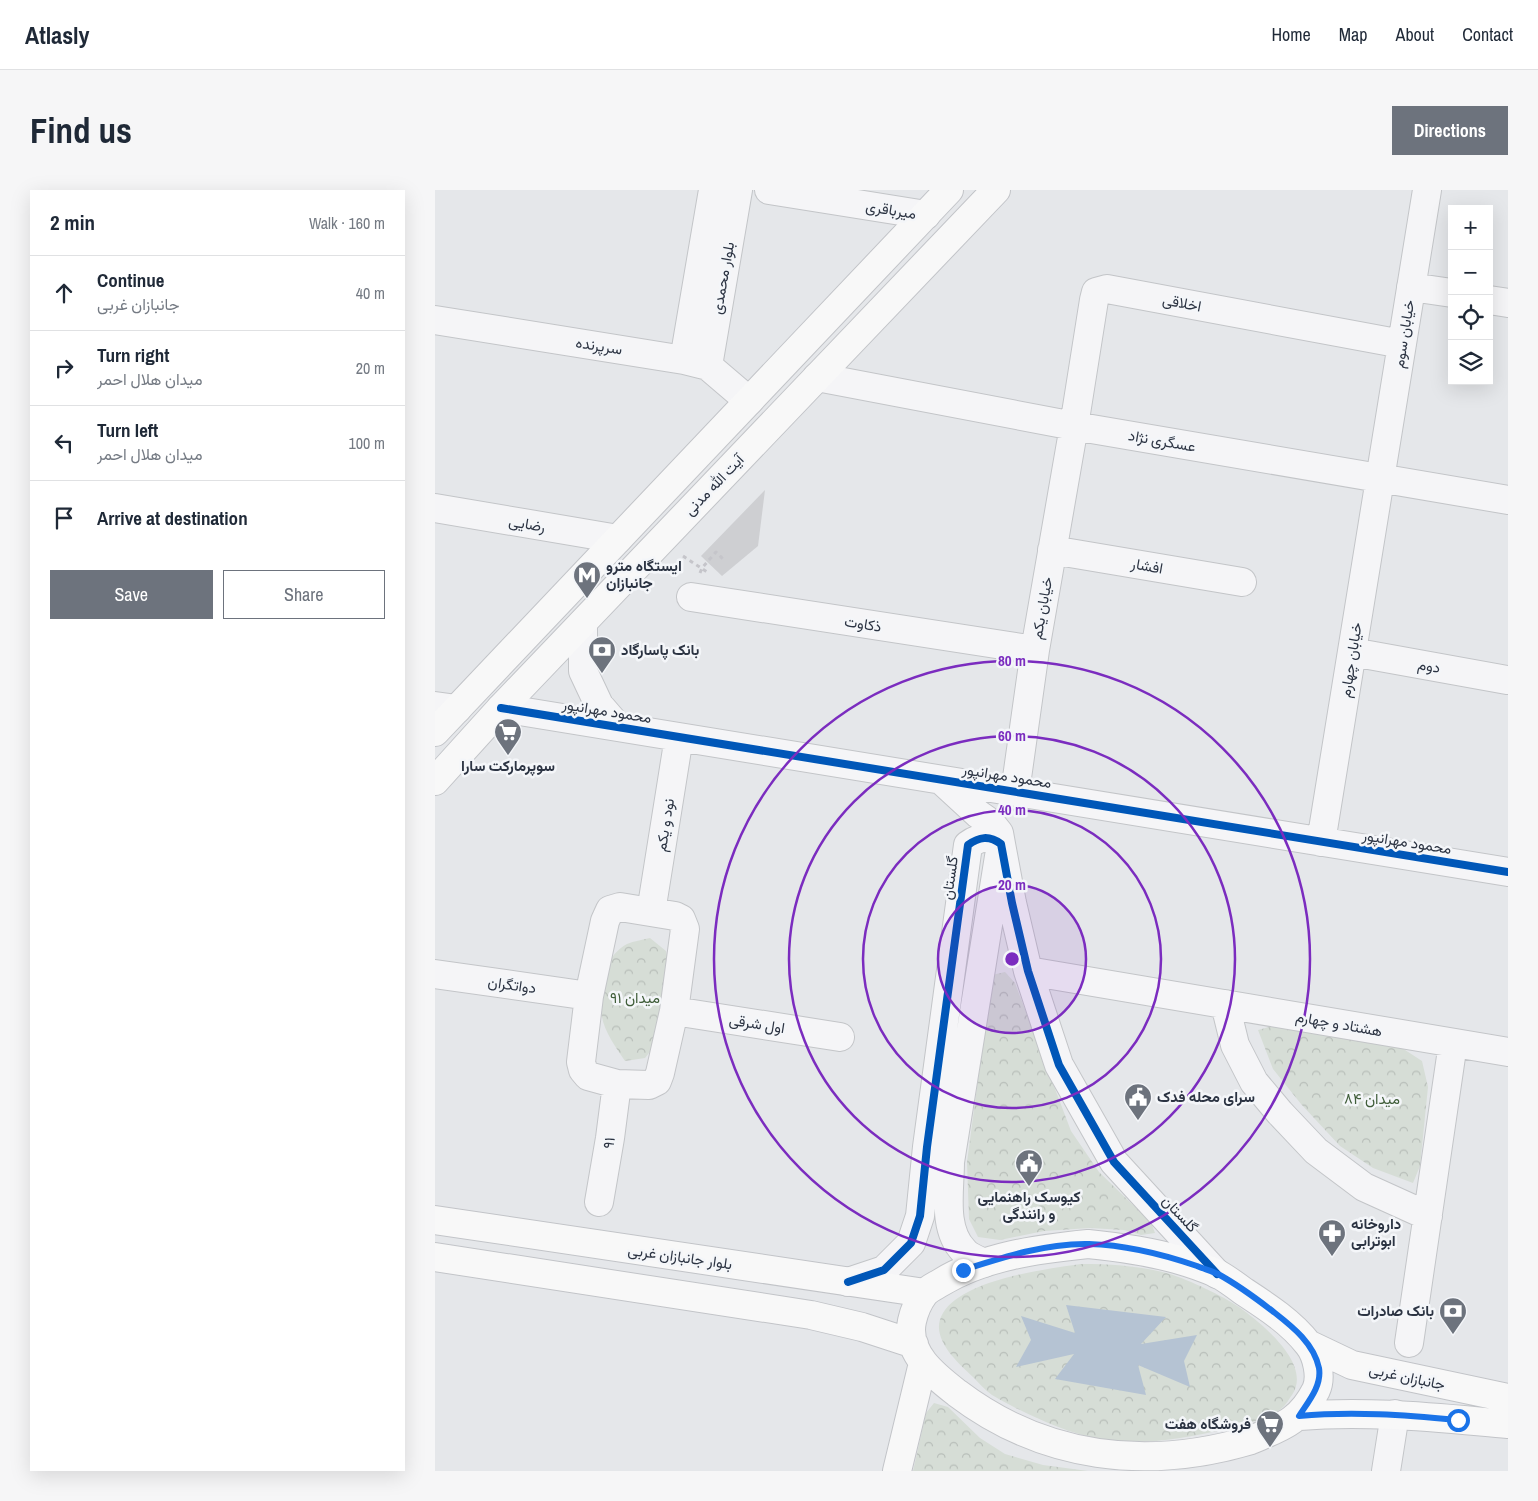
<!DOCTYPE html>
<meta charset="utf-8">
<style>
body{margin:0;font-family:"Archivo Narrow",Vazirmatn,sans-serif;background:#f6f6f7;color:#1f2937}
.controls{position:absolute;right:15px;top:15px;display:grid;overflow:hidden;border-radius:0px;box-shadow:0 5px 20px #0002}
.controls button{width:45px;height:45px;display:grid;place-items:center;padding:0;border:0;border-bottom:1px solid #e0e1e3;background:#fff;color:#1f2937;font:25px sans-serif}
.stop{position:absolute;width:15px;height:15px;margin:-11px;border:4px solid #1a73e8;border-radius:50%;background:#fff}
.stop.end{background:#1a73e8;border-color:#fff;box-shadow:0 1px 5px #0008}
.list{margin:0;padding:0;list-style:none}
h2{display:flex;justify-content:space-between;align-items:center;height:65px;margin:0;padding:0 20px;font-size:21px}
h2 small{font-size:16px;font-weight:400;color:#747a83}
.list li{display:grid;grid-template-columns:32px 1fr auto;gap:15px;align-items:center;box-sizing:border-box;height:75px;padding:0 20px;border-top:1px solid #e0e1e3}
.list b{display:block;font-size:19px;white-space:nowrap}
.list p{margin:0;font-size:16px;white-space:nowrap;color:#747a83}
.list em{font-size:16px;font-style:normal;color:#747a83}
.actions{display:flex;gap:10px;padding:15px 20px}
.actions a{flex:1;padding:11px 0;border:1px solid #6d737d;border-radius:0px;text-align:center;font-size:18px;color:#6d737d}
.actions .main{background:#6d737d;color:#fff}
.icon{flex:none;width:28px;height:28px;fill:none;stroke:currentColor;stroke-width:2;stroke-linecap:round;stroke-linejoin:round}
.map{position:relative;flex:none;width:1073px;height:1281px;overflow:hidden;border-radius:0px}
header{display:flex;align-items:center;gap:30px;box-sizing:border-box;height:70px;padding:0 25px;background:#fff;border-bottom:1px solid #e0e1e3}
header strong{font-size:24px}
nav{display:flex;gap:28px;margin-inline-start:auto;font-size:18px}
.intro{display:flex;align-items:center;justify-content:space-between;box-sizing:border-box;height:120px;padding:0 30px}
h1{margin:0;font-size:35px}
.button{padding:12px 22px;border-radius:0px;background:#6d737d;color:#fff;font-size:18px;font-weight:700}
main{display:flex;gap:30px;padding:0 30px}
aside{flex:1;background:#fff;border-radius:0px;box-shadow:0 5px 20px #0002}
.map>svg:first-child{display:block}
.park{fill:url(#park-crowns)}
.water{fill:#b5c3d3}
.building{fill:#cecfd2}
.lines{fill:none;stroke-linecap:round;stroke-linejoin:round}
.minor-casing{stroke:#c3c5c8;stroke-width:30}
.major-casing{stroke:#c2c4c8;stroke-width:30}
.path{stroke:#c5c5ca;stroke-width:3;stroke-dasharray:4 4;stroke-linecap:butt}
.minor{stroke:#f5f5f7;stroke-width:28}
.major{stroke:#f8f8f8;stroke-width:28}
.cycleway-casing{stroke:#f4f6f9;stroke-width:11}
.cycleway{stroke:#0057b8;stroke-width:8}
.route{stroke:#1a73e8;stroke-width:6}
.ring{fill:none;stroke:#7b2cbf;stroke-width:2.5}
.labels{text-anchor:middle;stroke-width:5;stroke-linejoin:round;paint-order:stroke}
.street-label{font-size:15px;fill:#2c3443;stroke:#f4f6f9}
.poi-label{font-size:15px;font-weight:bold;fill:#2c3443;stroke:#f4f6f9;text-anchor:start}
.park-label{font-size:15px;fill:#405e3a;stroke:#f4f6f9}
.centre{fill:#7b2cbf;stroke:#f4f6f9;stroke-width:2.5}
.ring-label{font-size:15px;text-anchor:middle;font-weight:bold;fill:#7b2cbf;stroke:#f4f6f9;stroke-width:5;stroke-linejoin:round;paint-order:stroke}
</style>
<header>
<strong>Atlasly</strong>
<nav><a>Home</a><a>Map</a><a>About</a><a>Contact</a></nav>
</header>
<div class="intro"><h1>Find us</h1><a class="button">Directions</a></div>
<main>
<aside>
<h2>2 min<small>Walk · 160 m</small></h2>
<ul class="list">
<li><svg class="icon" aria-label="ahead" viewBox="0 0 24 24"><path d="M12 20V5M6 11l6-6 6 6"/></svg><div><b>Continue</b><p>جانبازان غربی</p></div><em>40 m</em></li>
<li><svg class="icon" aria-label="right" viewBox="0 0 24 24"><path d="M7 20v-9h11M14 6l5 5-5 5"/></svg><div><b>Turn right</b><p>میدان هلال احمر</p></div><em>20 m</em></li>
<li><svg class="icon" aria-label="left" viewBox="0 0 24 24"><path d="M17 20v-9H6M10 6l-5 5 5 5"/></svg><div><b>Turn left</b><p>میدان هلال احمر</p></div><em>100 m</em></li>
<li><svg class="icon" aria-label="arrive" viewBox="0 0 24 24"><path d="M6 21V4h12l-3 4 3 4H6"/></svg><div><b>Arrive at destination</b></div></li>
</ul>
<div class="actions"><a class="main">Save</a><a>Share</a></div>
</aside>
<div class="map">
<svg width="1073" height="1281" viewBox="0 0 1073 1281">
<defs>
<pattern id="park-crowns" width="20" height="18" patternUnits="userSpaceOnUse" patternTransform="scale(1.25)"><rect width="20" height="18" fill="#d6ddd6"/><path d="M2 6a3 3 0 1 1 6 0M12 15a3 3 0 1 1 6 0" fill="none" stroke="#b8beb9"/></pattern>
</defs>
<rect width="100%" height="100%" fill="#e5e7ea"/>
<path class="park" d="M215,748L231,761L235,781L226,848L210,868L190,871C180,856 168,840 166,822C163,799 169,766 192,754C199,751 207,750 215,748Z
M570,782L580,793L636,941L664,982L697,1014L714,1027L720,1043L706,1045L689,1040L655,1038L609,1041L565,1050L543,1047L534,1029L532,972L557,785Z
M842,835L967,858L987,871L993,897L985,976L978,993L938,978L905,956L866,914L838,879L823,840Z
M646,1074C676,1074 706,1076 735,1084C754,1090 788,1106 804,1117C826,1133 878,1174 857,1205C854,1209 851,1215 847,1218C834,1229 803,1236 787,1240C746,1249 706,1256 664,1249C630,1243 586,1222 557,1205C550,1200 544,1193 538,1187C523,1173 493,1147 508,1123C528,1090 609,1079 646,1074Z
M499,1213L513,1217L545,1248L570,1264L608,1275L653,1281H478L491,1223Z"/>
<path class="water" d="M631,1115L731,1127L706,1154L762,1145L749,1171L755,1197L703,1175L711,1205L620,1189L639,1164L581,1177L596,1150L586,1126L640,1143Z"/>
<path class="building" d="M330,300L323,356L287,386L266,366Z"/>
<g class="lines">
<g class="minor-casing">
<path id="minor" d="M334,0L491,25
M976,97L1017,103
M1054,110L1073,113
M0,130L249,170L273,176L314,211
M249,170L278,0
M273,176L303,0
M382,187L639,236L1073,310
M0,318L183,349
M617,360L807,392
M256,407L600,460
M148,433V481L164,515L183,537
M917,462L1072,490
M0,516L22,519
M66,518L1073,682
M506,590L543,624L556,633L564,643L566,654L515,972C515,1000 507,1039 529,1061C533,1066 543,1070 549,1073
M580,602L600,460L639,236L659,110L661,102L672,99L967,154
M886,652L992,0
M185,717L240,726L246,729L250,739L239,821L225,883L222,891L214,895L182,894L153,886L148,880L146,872L154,806L170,731L175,720Z
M216,722L244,547
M593,781L1073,862
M0,784L154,806
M790,814L800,855L819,892L845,923L881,961L929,997L993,1026
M239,821L405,847
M164,1012L175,948L182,894
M413,1092L449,1080L476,1053L485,1026L492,957L533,655C544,647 554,645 566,654L577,713L593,781L624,875L679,972L782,1084
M974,1153L1018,853
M951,1281L960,1224"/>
</g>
<g class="major-casing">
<path id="major" d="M0,542L514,0
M0,591L66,518L561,0
M0,1030L490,1103
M653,1054C683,1057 712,1061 741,1069C755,1073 770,1078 783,1084C792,1089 800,1095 808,1101C831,1116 856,1132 873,1154C882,1165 887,1187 881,1200C865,1232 846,1237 816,1250C712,1281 609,1269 522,1203C500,1186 470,1163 477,1131C479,1122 483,1112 489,1104C493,1099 500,1096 505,1093C549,1066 603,1059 653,1054Z
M0,1067L376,1125L427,1137L479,1154
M875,1155L917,1175L1073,1208
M864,1226C934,1220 1003,1228 1073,1234
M462,1281L488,1173"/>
</g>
<path class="path" d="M248,366L272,382
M265,383L267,378L281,362L290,371"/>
<use href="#minor" class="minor"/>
<use href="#major" class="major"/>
<g class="cycleway-casing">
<path id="cycleway" d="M66,518L1073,682
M413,1092L449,1080L476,1053L485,1026L492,957L533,655C544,647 554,645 566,654L577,713L593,781L624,875L679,972L782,1084"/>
</g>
<use href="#cycleway" class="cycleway"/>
</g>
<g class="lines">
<path class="route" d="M528,1080C568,1067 612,1053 654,1054C691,1055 727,1064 762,1076C769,1079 777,1081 783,1084C803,1095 822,1109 840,1123C858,1137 879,1154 884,1178C887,1196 873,1212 864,1226C918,1221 970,1225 1023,1230"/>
</g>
<circle cx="577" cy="769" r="74" fill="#7b2cbf" fill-opacity=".12"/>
<g class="ring">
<circle cx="577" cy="769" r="74"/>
<circle cx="577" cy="769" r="149"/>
<circle cx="577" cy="769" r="223"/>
<circle cx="577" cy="769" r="298"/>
</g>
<defs>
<g id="metro-pin" transform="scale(1.4375)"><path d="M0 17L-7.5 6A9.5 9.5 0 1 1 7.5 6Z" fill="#6d737d" stroke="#f4f6f9"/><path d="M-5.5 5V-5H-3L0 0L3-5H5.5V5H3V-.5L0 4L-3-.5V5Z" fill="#fff"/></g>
<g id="bank-pin" transform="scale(1.4375)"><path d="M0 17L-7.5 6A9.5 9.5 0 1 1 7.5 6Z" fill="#6d737d" stroke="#f4f6f9"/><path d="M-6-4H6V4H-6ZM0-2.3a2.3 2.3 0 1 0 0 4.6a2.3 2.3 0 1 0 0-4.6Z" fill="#fff"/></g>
<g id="supermarket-pin" transform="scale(1.4375)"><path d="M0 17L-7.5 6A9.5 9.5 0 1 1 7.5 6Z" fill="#6d737d" stroke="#f4f6f9"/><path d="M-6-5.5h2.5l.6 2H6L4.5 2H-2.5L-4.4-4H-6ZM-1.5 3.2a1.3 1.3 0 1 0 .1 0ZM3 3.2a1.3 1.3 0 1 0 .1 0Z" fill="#fff"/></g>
<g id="civic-pin" transform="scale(1.4375)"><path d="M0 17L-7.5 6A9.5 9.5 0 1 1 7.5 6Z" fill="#6d737d" stroke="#f4f6f9"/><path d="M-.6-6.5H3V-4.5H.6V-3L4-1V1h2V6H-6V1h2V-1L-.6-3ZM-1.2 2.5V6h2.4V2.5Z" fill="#fff"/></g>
<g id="pharmacy-pin" transform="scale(1.4375)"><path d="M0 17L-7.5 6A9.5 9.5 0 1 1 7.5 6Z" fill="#6d737d" stroke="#f4f6f9"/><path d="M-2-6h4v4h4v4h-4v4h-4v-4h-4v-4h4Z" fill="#fff"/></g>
</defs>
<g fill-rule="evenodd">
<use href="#metro-pin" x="152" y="385"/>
<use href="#bank-pin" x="167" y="460"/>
<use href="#supermarket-pin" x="73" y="542"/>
<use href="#civic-pin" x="703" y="907"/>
<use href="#civic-pin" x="594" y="973"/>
<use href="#pharmacy-pin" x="897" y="1043"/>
<use href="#bank-pin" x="1018" y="1121"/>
<use href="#supermarket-pin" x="835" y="1234"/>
</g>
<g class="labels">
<g class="street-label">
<text transform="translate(456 20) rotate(9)" y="5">میرباقری</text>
<text transform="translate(288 88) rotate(-80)" y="5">بلوار محمدی</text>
<text transform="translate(747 113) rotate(11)" y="5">اخلاقی</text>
<text transform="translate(969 144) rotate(-81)" y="5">خیابان سوم</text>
<text transform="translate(164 156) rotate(9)" y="5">سرپرنده</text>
<text transform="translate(727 251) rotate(10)" y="5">عسگری نژاد</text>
<text transform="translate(279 295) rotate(-46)" y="5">آیت الله مدنی</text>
<text transform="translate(92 334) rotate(10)" y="5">رضایی</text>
<text transform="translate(712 376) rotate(10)" y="5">افشار</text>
<text transform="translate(607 418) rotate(-80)" y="5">خیابان یکم</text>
<text transform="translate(428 434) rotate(9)" y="5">ذکاوت</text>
<text transform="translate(916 470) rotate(-81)" y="5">خیابان چهارم</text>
<text transform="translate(994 476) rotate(10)" y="5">دوم</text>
<text transform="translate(172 521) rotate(9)" y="5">محمود مهرانپور</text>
<text transform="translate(572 586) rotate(9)" y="5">محمود مهرانپور</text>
<text transform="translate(230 635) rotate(-81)" y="5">نود و یکم</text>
<text transform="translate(972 652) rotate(9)" y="5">محمود مهرانپور</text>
<text transform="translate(515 688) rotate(-82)" y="5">گلستان</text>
<text transform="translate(77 795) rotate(8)" y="5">دواتگران</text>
<text transform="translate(322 834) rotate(9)" y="5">اول شرقی</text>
<text transform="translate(904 834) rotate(10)" y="5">هشتاد و چهارم</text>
<text transform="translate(174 953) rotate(-81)" y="5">۹۱</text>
<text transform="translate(745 1024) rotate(47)" y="5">گلستان</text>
<text transform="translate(245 1067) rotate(8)" y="5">بلوار جانبازان غربی</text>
<text transform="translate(972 1187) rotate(12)" y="5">جانبازان غربی</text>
</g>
<g class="poi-label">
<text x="171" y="381">ایستگاه مترو<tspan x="171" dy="17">جانبازان</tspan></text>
<text x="186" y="465">بانک پاسارگاد</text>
<text x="73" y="581" text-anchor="middle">سوپرمارکت سارا</text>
<text x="722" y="912">سرای محله فدک</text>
<text x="594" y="1012" text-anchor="middle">کیوسک راهنمایی<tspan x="594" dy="17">و رانندگی</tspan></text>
<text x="916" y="1039">داروخانه<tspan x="916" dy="17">ابوترابی</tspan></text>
<text x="999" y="1126" text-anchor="end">بانک صادرات</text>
<text x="816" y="1239" text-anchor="end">فروشگاه هفت</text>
</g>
<g class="park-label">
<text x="200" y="813">میدان ۹۱</text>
<text x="937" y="914">میدان ۸۴</text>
</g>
</g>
<circle cx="577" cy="769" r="8" class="centre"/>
<g class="ring-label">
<text x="577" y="476">80 m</text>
<text x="577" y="551">60 m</text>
<text x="577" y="625">40 m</text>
<text x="577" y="700">20 m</text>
</g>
</svg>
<div class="controls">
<button>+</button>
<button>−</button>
<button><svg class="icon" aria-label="locate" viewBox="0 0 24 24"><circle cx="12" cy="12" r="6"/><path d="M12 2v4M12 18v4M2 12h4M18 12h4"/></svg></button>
<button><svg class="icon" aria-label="layers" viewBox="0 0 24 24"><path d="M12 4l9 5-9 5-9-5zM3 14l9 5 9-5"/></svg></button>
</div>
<div class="stop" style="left:1023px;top:1230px"></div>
<div class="stop end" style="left:528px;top:1080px"></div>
</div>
</main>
